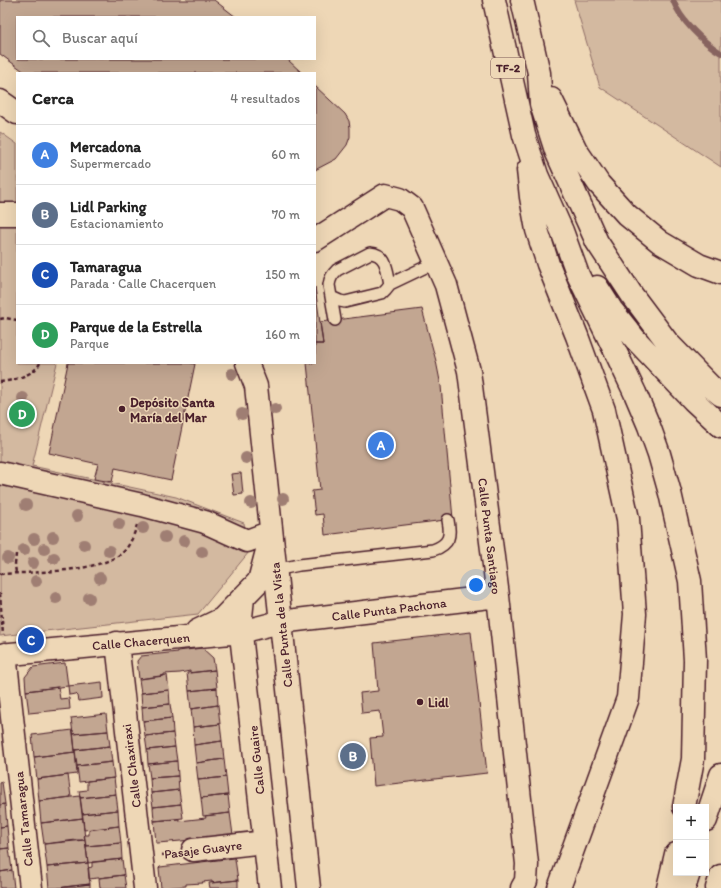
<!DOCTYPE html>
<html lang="es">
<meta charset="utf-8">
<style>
body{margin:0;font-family:Itim,sans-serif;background:#f2f2f2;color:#222}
.controls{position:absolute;right:12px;bottom:12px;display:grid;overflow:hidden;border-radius:0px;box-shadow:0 4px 16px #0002}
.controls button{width:36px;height:36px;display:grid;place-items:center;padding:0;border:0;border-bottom:1px solid #e0e0e0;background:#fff;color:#222;font:20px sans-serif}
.you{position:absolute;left:476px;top:585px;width:14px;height:14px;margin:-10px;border:3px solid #fff;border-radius:50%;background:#1a73e8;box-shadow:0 0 0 6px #1a73e833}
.badge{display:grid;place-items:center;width:26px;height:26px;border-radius:50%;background:#2563eb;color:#fff;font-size:13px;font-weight:700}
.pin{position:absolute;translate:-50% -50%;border:2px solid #fff;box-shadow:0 1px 4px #0006}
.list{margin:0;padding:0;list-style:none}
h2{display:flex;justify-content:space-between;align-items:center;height:52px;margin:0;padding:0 16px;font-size:17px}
h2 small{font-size:13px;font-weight:400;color:#767676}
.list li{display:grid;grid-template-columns:26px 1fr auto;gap:12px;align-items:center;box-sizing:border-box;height:60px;padding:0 16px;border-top:1px solid #e0e0e0}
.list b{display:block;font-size:15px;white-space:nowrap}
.list p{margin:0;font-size:13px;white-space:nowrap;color:#767676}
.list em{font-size:13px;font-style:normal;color:#767676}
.icon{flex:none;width:22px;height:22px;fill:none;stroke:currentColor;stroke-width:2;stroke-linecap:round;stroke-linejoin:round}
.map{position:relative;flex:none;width:721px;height:888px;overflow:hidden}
.search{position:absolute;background:#fff;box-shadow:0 4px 16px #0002;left:16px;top:16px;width:300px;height:44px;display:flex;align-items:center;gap:10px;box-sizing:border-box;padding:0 14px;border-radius:0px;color:#767676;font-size:15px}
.panel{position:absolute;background:#fff;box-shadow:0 4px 16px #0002;left:16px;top:72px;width:300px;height:292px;border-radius:0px}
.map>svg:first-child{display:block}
.green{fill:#d3b9a0;stroke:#8e6c66}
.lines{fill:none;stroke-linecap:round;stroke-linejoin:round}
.stream{stroke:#87635f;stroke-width:6}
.building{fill:#c2a691;stroke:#4a1f2b}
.lane-casing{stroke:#4a1f2b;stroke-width:14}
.street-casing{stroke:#4a1f2b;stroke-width:25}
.highway-casing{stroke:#4a1f2b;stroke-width:25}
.path{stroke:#4a1f2b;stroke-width:2.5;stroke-dasharray:4 3;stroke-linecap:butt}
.lane{stroke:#eed7b6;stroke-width:11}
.street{stroke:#eed7b6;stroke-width:22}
.highway{stroke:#eed7b6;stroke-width:22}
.tree{fill:#9f7e73}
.poi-dot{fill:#4a1f2b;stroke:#eed7b6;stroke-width:1.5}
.labels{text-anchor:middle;stroke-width:3;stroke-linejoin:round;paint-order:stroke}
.shield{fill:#eed7b6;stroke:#7b5655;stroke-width:1}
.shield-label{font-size:12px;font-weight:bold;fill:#4a1f2b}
.poi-label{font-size:13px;font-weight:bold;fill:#4a1f2b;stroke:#eed7b6;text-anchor:start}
.street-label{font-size:13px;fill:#4a1f2b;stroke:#eed7b6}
</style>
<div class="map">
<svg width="721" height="888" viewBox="0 0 721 888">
<rect width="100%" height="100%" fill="#eed7b6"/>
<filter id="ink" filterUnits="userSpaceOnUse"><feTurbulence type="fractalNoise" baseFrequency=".025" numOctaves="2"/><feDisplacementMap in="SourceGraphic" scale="8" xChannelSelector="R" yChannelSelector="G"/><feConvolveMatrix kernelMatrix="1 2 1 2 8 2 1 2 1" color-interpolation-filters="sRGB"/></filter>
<g filter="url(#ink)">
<path class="green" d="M574,0H721V167L600,87Z
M0,132L17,144V363H57L32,466L176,497L244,523L249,552L198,614L0,636Z"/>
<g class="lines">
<path class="stream" d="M673,0C680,20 703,42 721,53"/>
</g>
<path class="building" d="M0,0H214L236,17H17V59H287L302,73H26L0,54Z
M315,86L345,114L349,121L350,128V137L347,145L336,159L315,170Z
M315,287L323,344H315Z
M422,309L436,361L441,386L453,519L325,535L323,514L315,515L312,491L320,490L307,363H315V344H323L320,322Z
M68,363H189L195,364L171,480L115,468L112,482L94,479L98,464L49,453Z
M241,473L243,494L234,495L231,474Z
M471,632L487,773L374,786L370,738L383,737L380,711L362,713L360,693L378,691L374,643Z
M202,648L213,658L215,670L190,673V671L180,673L164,674V676L139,679L137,661L141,656L178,652V651Z
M65,663L68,686L26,691L25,677L33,667Z
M215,670L217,688L189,691L187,673Z
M167,675L169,690L141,693L139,679Z
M102,682L103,698L79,701L78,696L76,694L69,695L68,686Z
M57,687H58L60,699L69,698L70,709L29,713L26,691Z
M217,688L218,705L191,709L189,691Z
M169,690L170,704L142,707L141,693Z
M170,704L172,718L143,721L142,707Z
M218,705L220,724L193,727L191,709Z
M106,714L108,731L73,734L71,718Z
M172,718L173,733L145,736L143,721Z
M220,724L222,741L194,745L193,727Z
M73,730L75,752L34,757L32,735Z
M108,731L110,746L75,750L73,734Z
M173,733L175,747L147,750L145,736Z
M222,741L224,759L196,763L194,745Z
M110,746L112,762L77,766L75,750Z
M175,747L177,761L148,764L147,750Z
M75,752L77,774L37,779L34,757Z
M224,759L226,777L198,780L196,763Z
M177,761L178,776L150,778L148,764Z
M112,762L114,778L79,782L77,766Z
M68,775L71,797L39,801L37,779Z
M178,776L179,790L151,793L150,778Z
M226,777L228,795L201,798L198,780Z
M114,778L116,794L80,798L79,791L87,790V781Z
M2,782L5,804L0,805V783Z
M179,790L181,804L153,807L151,793Z
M116,794L118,810L82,814L80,798Z
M228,795L230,813L203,816L201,798Z
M80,796L83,818L41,823L39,801Z
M5,804L7,826L0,827V805Z
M181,804L183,818L154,821L153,807Z
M118,810L119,826L84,830L82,814Z
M230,813L233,835L192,840L158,843H156L154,821L179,819V821L206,818L205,816Z
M83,818L85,840L44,844L41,823Z
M7,826L9,848L0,849V827Z
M119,826L121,843L86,846L84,835H89V830Z
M76,840H85L88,863L47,867L44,844Z
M121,843L122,859L88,863L86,846Z
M9,848L12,870L0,872V849Z
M234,858L235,859L238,880L212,883V881L202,882L203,883L186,884V886L161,888L159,868L160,867Z
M122,859L124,875L89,879L88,868L92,867V862Z
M88,863L90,884L58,888H49L47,867Z
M12,870L14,888H0V872Z
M124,875L126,888H100L99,878Z
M238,880V888H210L209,883Z
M90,884V888H58L71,886Z"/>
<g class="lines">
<g class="lane-casing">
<path id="lane" d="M331,297L340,301L345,302L382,293L386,289L390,284
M335,320L329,285C330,278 332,275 337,270L370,253C387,254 387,271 390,284L436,262
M275,570L299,565L433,550C450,544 451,536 448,520"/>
</g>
<g class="street-casing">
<path id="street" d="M0,101L17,113
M0,214H17
M315,240L385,195L400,199L412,208L446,285L469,371L498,596L527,864L526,881L522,888
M247,363L256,386L309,888
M0,473L142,505L205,522L247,541L271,532
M243,598L240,626L270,888
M197,631L222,619L259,581L268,547
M117,643L145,888
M5,654L31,888
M0,655L241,632L280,622L498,596
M193,850L265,842"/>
</g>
<g class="highway-casing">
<path id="highway" d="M494,0L524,135L537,175L562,231L578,275L618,357L635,393L649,426L659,454L670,493L690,581L695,660L693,759L684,807
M522,0L539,73L541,104L556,151L597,242L632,295L668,343L710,386L721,395
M551,99L576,150L599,184L627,215L660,242L699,265L721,273
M528,170L531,197L537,230L548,264L577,336L604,410L628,519L635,614L628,698L559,888
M597,287L611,309L635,339L693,400L721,426
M706,820L721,775
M668,888L676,854
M684,888L689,873
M717,888L721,876"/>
</g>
<path class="path" d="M0,319L5,318L17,320
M0,382C12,381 35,375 40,363
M16,554L15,565L16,573
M0,574C33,572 94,573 121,554C129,548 134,535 137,525
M0,593L3,635
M162,855L173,853"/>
<use href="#lane" class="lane"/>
<use href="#street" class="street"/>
<use href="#highway" class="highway"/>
</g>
<g class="tree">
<circle cx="232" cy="374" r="6"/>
<circle cx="23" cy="398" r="6"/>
<circle cx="275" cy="409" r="6"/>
<circle cx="242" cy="414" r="6"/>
<circle cx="246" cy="458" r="6"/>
<circle cx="283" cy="499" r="6"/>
<circle cx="251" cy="503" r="6"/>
<circle cx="26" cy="505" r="6"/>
<circle cx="77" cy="516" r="6"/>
<circle cx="119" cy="524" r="6"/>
<circle cx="143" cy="528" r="6"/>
<circle cx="53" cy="537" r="6"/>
<circle cx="165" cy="537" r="6"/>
<circle cx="34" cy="539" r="6"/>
<circle cx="184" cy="541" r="6"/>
<circle cx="84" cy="545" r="6"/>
<circle cx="44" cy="549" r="6"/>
<circle cx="24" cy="550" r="6"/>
<circle cx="109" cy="551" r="6"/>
<circle cx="202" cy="552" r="6"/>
<circle cx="8" cy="558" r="6"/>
<circle cx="54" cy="558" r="6"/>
<circle cx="33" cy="563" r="6"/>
<circle cx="100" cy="578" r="6"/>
<circle cx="36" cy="581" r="6"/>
<circle cx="56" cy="598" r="6"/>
<circle cx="89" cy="598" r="6"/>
</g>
</g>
<g class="poi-dot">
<circle cx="122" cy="409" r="4"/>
<circle cx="420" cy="702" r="4"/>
</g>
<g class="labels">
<rect class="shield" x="491" y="58" width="34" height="20" rx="3"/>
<g class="shield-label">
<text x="508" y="72">TF-2</text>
</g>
<g class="poi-label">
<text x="130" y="407">Depósito Santa<tspan x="130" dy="15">María del Mar</tspan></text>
<text x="428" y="707">Lidl</text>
</g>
<g class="street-label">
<text transform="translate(490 536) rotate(83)" y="5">Calle Punta Santiago</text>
<text transform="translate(389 609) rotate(-7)" y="5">Calle Punta Pachona</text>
<text transform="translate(281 625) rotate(-96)" y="5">Calle Punta de la Vista</text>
<text transform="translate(141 641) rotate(-5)" y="5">Calle Chacerquen</text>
<text transform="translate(256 760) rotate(-96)" y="5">Calle Guaire</text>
<text transform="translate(131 766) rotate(-97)" y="5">Calle Chaxiraxi</text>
<text transform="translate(23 819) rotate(-96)" y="5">Calle Tamaragua</text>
<text transform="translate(203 849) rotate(-7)" y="5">Pasaje Guayre</text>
</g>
</g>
</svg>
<div class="controls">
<button>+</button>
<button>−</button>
</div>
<div class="you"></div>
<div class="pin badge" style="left:381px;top:445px;background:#3f7fe0">A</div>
<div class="pin badge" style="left:353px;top:756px;background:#5c6f8a">B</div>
<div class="pin badge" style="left:31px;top:640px;background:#1a4fb4">C</div>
<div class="pin badge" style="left:22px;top:414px;background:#2e9e5b">D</div>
<div class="search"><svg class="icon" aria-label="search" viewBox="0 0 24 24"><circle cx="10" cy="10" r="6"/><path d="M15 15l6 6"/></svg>Buscar aquí</div>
<section class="panel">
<h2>Cerca<small>4 resultados</small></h2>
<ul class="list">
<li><span class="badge" style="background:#3f7fe0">A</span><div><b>Mercadona</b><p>Supermercado</p></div><em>60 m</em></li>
<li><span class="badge" style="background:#5c6f8a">B</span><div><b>Lidl Parking</b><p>Estacionamiento</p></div><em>70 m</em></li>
<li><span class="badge" style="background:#1a4fb4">C</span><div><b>Tamaragua</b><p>Parada · Calle Chacerquen</p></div><em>150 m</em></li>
<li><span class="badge" style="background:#2e9e5b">D</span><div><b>Parque de la Estrella</b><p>Parque</p></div><em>160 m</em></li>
</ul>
</section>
</div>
